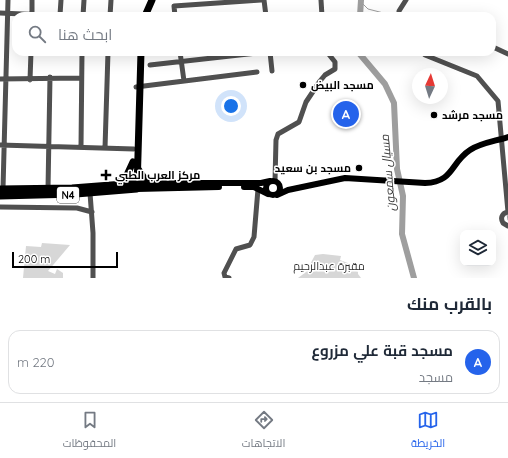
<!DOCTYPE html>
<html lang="ar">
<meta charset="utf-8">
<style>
body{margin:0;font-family:Quicksand,Cairo,sans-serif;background:#f2f2f3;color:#1f2937;direction:rtl}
.controls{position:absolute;right:12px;bottom:12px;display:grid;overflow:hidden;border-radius:8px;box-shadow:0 4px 16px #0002}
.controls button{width:36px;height:36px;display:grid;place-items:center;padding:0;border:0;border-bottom:1px solid #e0e1e3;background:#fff;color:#1f2937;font:20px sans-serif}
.compass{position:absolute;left:412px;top:68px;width:36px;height:36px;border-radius:50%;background:#fff;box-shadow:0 4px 16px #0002;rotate:4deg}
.scale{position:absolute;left:12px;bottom:10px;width:106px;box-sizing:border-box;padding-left:4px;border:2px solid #000;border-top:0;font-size:11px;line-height:14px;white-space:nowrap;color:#000;-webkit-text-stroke:3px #fff;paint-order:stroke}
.you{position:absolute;left:231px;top:106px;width:14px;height:14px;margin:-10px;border:3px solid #fff;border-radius:50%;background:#1a73e8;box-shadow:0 0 0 6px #1a73e833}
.badge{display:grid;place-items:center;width:26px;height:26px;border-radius:50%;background:#2563eb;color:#fff;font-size:13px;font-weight:700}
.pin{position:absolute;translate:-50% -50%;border:2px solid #fff;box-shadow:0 1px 4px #0006}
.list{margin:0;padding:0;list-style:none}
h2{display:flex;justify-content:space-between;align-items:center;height:52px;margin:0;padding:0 16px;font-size:17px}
h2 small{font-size:13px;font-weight:400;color:#747a83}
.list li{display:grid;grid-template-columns:26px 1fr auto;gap:12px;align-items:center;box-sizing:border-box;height:64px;margin:0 8px 8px;padding:0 8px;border:1px solid #e0e1e3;border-radius:12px}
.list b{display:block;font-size:15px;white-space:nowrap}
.list p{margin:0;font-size:13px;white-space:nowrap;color:#747a83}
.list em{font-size:13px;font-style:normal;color:#747a83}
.icon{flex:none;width:22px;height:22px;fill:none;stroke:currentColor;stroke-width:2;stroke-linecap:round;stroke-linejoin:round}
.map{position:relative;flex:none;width:508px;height:278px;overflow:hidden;direction:ltr}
.search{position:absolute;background:#fff;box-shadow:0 4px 16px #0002;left:12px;right:12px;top:12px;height:44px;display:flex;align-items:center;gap:10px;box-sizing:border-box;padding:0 14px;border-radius:12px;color:#747a83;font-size:15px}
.sheet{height:124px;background:#fff}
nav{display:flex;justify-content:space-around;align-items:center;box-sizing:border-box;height:56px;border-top:1px solid #e0e1e3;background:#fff;font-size:11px;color:#747a83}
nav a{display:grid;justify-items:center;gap:2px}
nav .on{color:#2563eb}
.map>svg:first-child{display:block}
.green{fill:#d7d7d7}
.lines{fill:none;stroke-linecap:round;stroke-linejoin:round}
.stream{stroke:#9e9e9e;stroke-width:1}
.river{stroke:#9e9e9e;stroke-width:6}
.minor{stroke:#505050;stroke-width:5}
.major{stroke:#000;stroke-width:6}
.highway{stroke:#000;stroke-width:7}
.poi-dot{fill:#000;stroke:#fff;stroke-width:1.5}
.labels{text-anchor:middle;stroke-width:3;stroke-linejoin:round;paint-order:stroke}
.shield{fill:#fff;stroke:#4c4c4c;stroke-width:1}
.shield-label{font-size:10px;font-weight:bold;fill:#000}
.poi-label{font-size:11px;font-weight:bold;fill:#000;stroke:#fff;text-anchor:start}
.park-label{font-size:11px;fill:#2e2e2e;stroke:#fff}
.water-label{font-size:12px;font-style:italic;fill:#3f3f3f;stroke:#fff}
</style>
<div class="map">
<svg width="508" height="278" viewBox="0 0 508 278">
<rect width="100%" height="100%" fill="#fff"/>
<path class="green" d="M42,243L70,245L48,271L55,274L57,269L63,273V278H23L26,246L41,247Z
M323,254L341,256L340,260L358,267V274L361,278H298L306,272L315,255Z"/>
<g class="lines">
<path class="stream" d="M361,2L368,9L395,16
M507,214L508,220"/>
<path class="river" d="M360,16L361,0
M358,52L385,84L394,103L397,169L403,196L402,234L414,278"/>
<path class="minor" d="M264,0L266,16
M321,0L322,16
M0,13L68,16
M60,15L61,0
M32,16V0
M83,16L84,0
M110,16L111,0
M175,16L174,6L261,0
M399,16V11L406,0
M492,45L493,47L508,54
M180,52L184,81
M270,52L272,71
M422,52L425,55L477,76L498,101L508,212
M150,65L266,52
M0,79L81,78
M30,80L31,52
M136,87L257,72
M0,145L134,149
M81,147L82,52
M105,148L108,52
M275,181L276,140L278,134L299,122L306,102L320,81L325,75L335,69V62L327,52
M3,189L8,0
M48,189L50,77
M90,193L93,233V278
M0,207L77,208L92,212
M508,212C502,213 500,218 503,223L508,226
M229,278L225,277L224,273L236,249L250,245L254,237L258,189"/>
<path class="major" d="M266 188a7 7 0 1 1 14 0a7 7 0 1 1-14 0Z
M137,183H261L270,181
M244,187H254L268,194
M137,189L219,187
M277,195L288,190L345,178L425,183C454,182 450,163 470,150C480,143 496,141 508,137"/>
<path class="highway" d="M145,16L152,0
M138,169L144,178L159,183
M117,184L127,175L133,162
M0,189L72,188L137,183
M0,196L76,194L137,189L141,52"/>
</g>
<g class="poi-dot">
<circle cx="303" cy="85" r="4"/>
<circle cx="434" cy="115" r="4"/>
<circle cx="359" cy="168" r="4"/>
<path d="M104 169h4v4h4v4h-4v4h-4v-4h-4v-4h4z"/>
</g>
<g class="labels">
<rect class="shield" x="57" y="187" width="22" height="16" rx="3"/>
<g class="shield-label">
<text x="68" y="199">N4</text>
</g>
<g class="poi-label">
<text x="311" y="89">مسجد البيض</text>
<text x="442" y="119">مسجد مرشد</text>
<text x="351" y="172" text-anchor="end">مسجد بن سعيد</text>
<text x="115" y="179">مركز العرب الطبي</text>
</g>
<g class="park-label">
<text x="329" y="270">مقبرة عبدالرحيم</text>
</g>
<g class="water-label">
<text transform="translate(388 173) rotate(-95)" y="4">مسيال سمعون</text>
</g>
</g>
</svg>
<div class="controls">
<button><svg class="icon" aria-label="layers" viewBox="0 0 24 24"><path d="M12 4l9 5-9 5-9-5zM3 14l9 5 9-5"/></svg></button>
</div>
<svg class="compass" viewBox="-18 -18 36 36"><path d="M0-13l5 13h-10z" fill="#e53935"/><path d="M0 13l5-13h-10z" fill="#747a83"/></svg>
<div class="scale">200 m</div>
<div class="you"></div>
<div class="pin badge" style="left:346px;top:114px">A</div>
<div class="search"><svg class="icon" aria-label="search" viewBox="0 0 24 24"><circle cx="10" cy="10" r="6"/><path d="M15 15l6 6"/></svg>ابحث هنا</div>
</div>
<section class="sheet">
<h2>بالقرب منك<small></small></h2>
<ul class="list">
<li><span class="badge">A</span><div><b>مسجد قبة علي مزروع</b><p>مسجد</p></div><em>220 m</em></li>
</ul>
</section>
<nav>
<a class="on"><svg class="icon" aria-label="map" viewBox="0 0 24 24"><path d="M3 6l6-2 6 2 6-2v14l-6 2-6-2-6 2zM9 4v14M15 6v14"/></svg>الخريطة</a>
<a><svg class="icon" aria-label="directions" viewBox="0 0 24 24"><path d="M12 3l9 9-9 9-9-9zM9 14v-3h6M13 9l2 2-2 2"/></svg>الاتجاهات</a>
<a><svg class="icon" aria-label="saved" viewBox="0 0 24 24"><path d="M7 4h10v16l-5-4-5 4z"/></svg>المحفوظات</a>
</nav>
